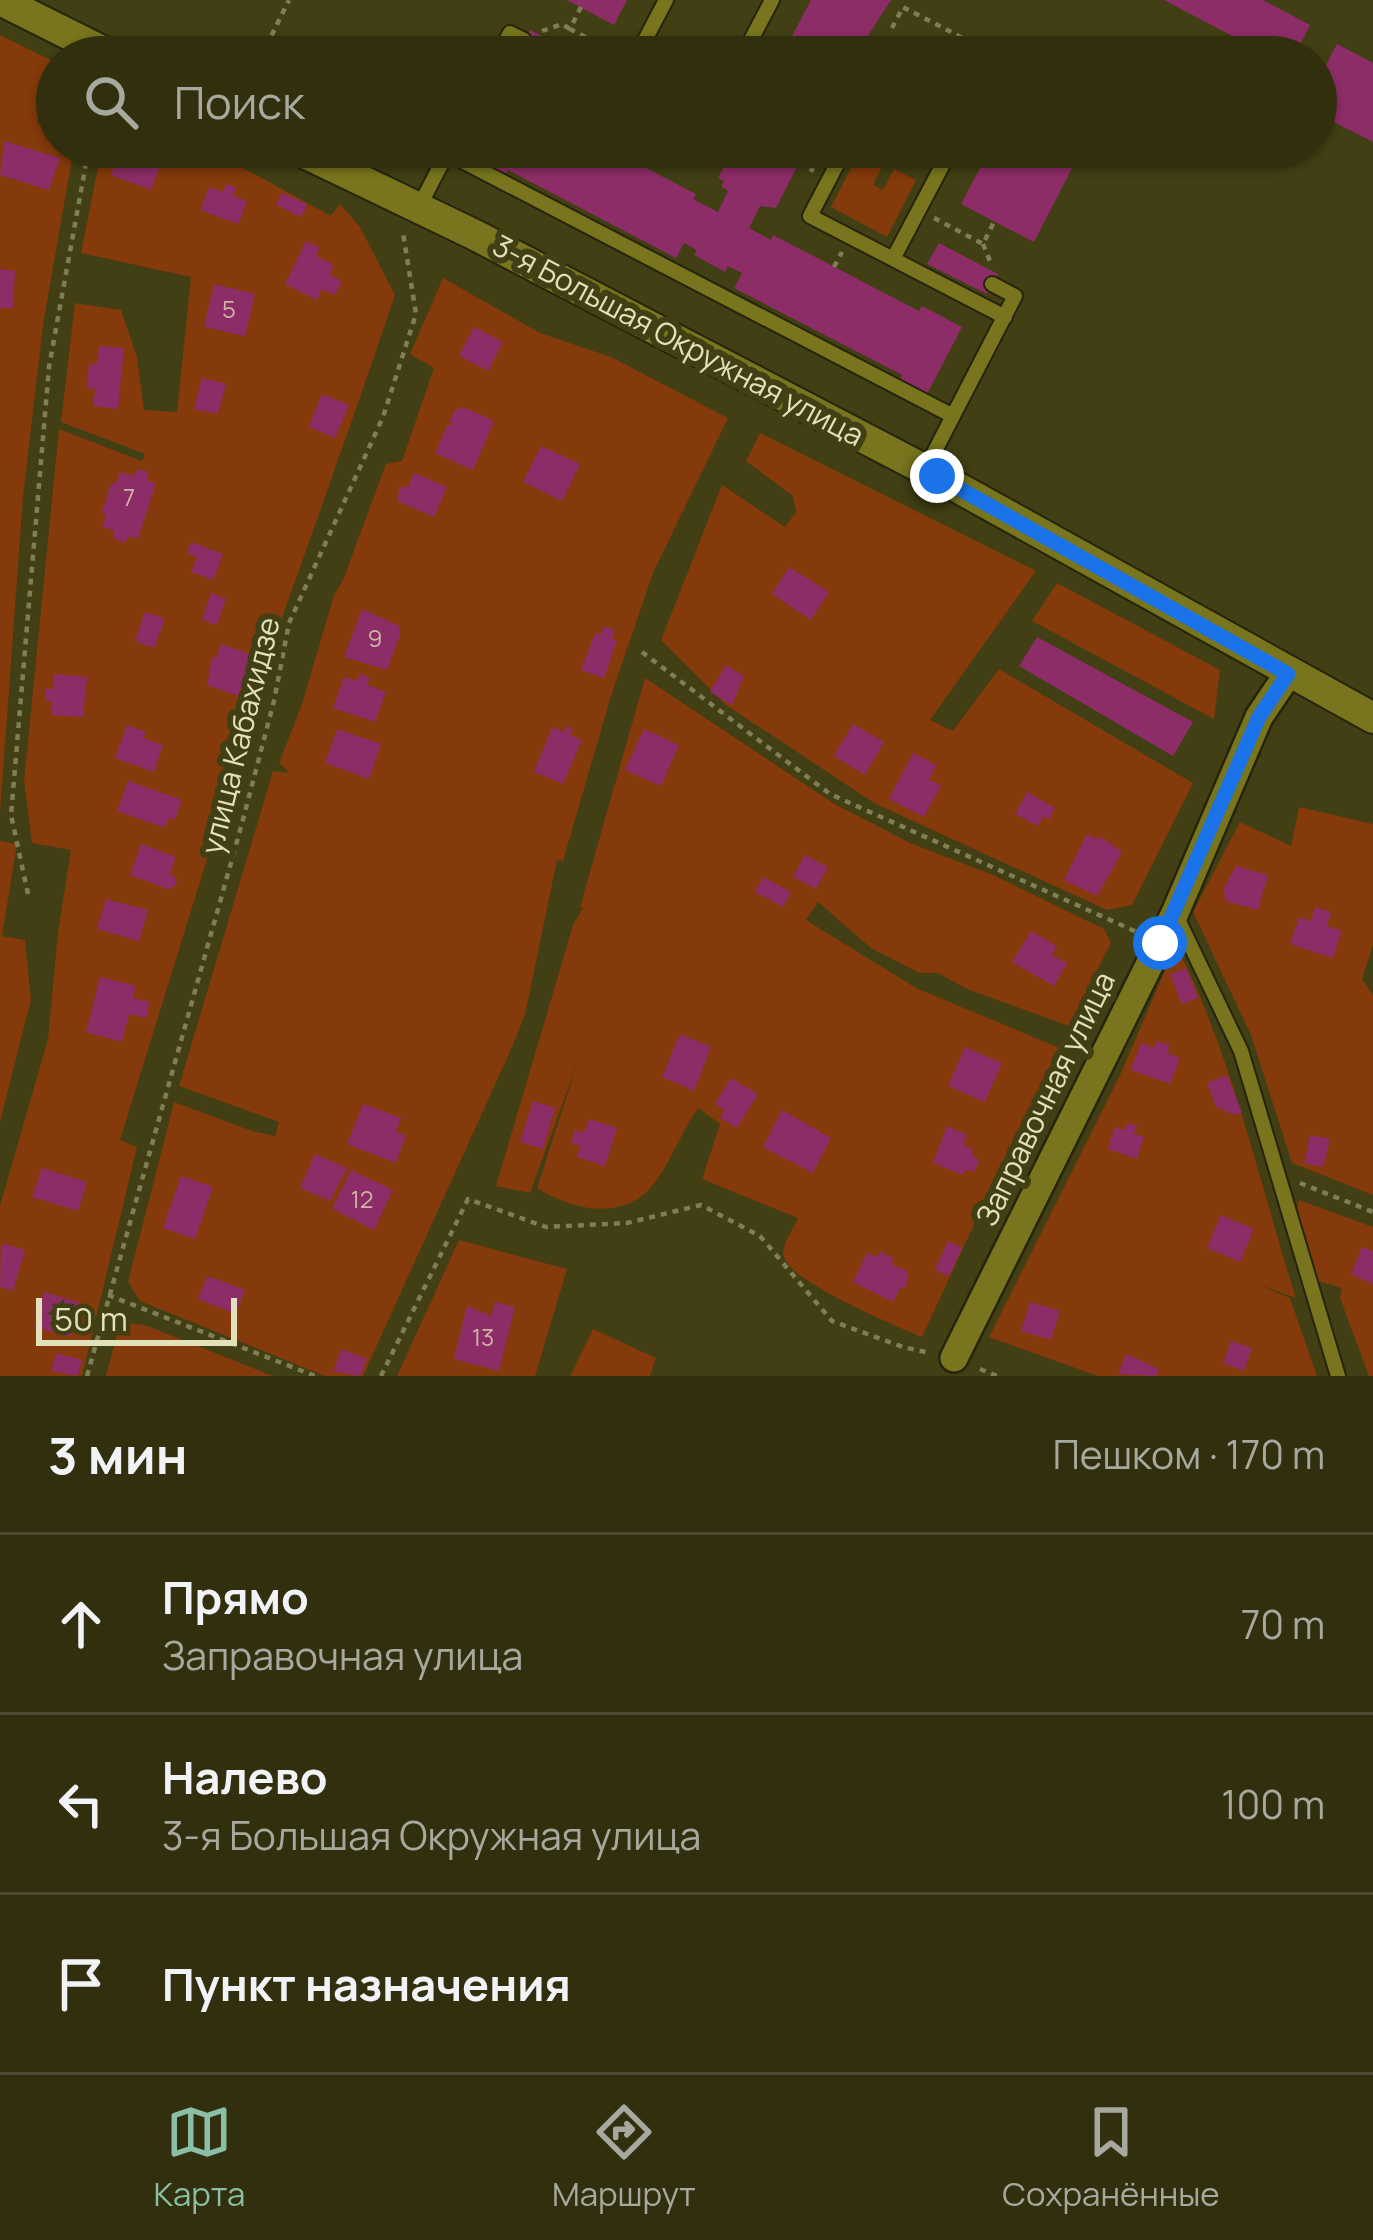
<!DOCTYPE html>
<html lang="ru">
<meta charset="utf-8">
<style>
body{margin:0;font-family:Manrope,sans-serif;background:#3d3b1c;color:#f1f3f6}
.scale{position:absolute;left:36px;bottom:30px;width:201px;box-sizing:border-box;padding-left:12px;border:6px solid #e2e2ba;border-top:0;font-size:33px;line-height:42px;white-space:nowrap;color:#e2e2ba;-webkit-text-stroke:9px #413f13;paint-order:stroke}
.stop{position:absolute;width:36px;height:36px;margin:-27px;border:9px solid #1a73e8;border-radius:50%;background:#fff}
.stop.end{background:#1a73e8;border-color:#fff;box-shadow:0 3px 12px #0008}
.list{margin:0;padding:0;list-style:none}
h2{display:flex;justify-content:space-between;align-items:center;height:156px;margin:0;padding:0 48px;font-size:51px}
h2 small{font-size:39px;font-weight:400;color:#a8a99e}
.list li{display:grid;grid-template-columns:78px 1fr auto;gap:36px;align-items:center;box-sizing:border-box;height:180px;padding:0 48px;border-top:3px solid #4c4a2e}
.list b{display:block;font-size:45px;white-space:nowrap}
.list p{margin:0;font-size:39px;white-space:nowrap;color:#a8a99e}
.list em{font-size:39px;font-style:normal;color:#a8a99e}
.icon{flex:none;width:66px;height:66px;fill:none;stroke:currentColor;stroke-width:2;stroke-linecap:round;stroke-linejoin:round}
.map{position:relative;flex:none;width:1373px;height:1376px;overflow:hidden}
.search{position:absolute;background:#312f0e;box-shadow:0 3px 9px #0004;left:36px;right:36px;top:36px;height:132px;display:flex;align-items:center;gap:30px;box-sizing:border-box;padding:0 42px;border-radius:66px;color:#a8a99e;font-size:45px}
.sheet{height:696px;background:#312f0e}
nav{display:flex;justify-content:space-around;align-items:center;box-sizing:border-box;height:168px;border-top:3px solid #4c4a2e;background:#312f0e;font-size:33px;color:#a8a99e}
nav a{display:grid;justify-items:center;gap:6px}
nav .on{color:#8abfa5}
.map>svg:first-child{display:block}
.green{fill:#843a0a}
.building{fill:#8d2d67}
.lines{fill:none;stroke-linecap:round;stroke-linejoin:round}
.service-casing{stroke:#26250b;stroke-width:18}
.minor-casing{stroke:#26250b;stroke-width:32}
.tertiary-casing{stroke:#26250b;stroke-width:34}
.path{stroke:#807e54;stroke-width:4.5;stroke-dasharray:6 6;stroke-linecap:butt}
.service{stroke:#78751e;stroke-width:14}
.minor{stroke:#78751e;stroke-width:27}
.tertiary{stroke:#78751e;stroke-width:30}
.route{stroke:#1a73e8;stroke-width:15}
.labels{text-anchor:middle;stroke-width:12;stroke-linejoin:round;paint-order:stroke}
.number-label{font-size:24px;fill:#cdb5a5}
.street-label{font-size:30px;fill:#e2e2ba;stroke:#413f13}
</style>
<div class="map">
<svg width="1373" height="1376" viewBox="0 0 1373 1376">
<rect width="100%" height="100%" fill="#413f13"/>
<path class="green" d="M0,35L55,62L37,123L57,133V147H74L43,325L23,497L0,814Z
M102,147H205L331,216L340,204L360,227L395,295C347,439 293,584 243,730L251,735L236,802L225,801L120,1140L137,1147L82,1376H0V1206L48,1039L58,932L71,850L32,843L24,781L59,429L142,461L145,454L61,422L75,303L121,310L137,357L144,410L177,412L191,277L81,253Z
M860,151L884,163L873,185L883,190L894,169L916,180L887,237L831,207Z
M443,278L540,333L611,357L728,418L653,573L611,696L563,861L557,860L525,1015L512,1047L363,1376H325L140,1301L128,1282L174,1102L252,1131L275,1136L279,1122L179,1086L273,771L290,773L279,763L302,704L334,595L343,580L386,464L402,461L434,368L410,354Z
M760,433L1036,571L930,720L953,731L999,669L1193,783L1132,905L1107,910L874,803L726,705L661,640L722,485L785,527L796,512L793,496L746,461Z
M1057,583L1220,670L1214,719L1032,621Z
M645,678L833,803L910,843L993,875L1104,929L1111,943L1069,1026L967,989L938,973H919L871,948L818,902L806,920L916,988L1062,1049L1015,1136L922,1337C898,1327 782,1279 783,1253C783,1243 794,1228 798,1218L702,1179L720,1124L698,1108C681,1131 665,1178 643,1195C611,1220 567,1207 537,1188L578,1061L530,1193L496,1186L573,925L583,908L580,907Z
M1299,807L1373,824V945L1362,979L1373,995V1195L1292,1163L1251,1035L1193,912L1240,822L1291,846Z
M0,841L17,844L2,936L25,940L31,1000L0,1122Z
M1176,945C1233,1057 1258,1179 1296,1298L1254,1283L1290,1298L1317,1376H1098L989,1337L1120,1075Z
M1299,1200L1373,1227V1376H1369L1340,1298L1342,1288L1315,1280C1307,1256 1292,1225 1299,1200Z
M459,1240L567,1269L535,1376H397Z
M120,1322L145,1325L273,1376H106Z
M593,1329L656,1358L650,1376H570Z"/>
<path class="building" d="M567,0H627L614,25Z
M811,0H891L854,57H781Z
M1164,0H1263L1310,25L1294,57H1272Z
M530,30L582,57H531L519,51Z
M1337,44L1373,63V142L1316,113V84Z
M4,141L60,158L49,190L0,175Z
M121,147L166,150L151,190L111,175Z
M485,147H606L696,194L693,199L718,212L728,191L721,186L724,181L718,178L734,147H807L776,208L760,206L749,228L771,240L773,235L919,311L922,306L962,327L926,396L899,382L902,375L734,288L742,273L728,266L725,272L694,255L697,250L684,243L676,258L508,170L504,176L477,162Z
M991,147H1083L1034,242L961,204Z
M226,184L236,187L233,196L247,201L238,224L200,210L209,187L223,192Z
M282,193L307,204L301,217L276,205Z
M306,241L320,248L316,256L334,265L329,274L342,281L335,295L322,289L317,300L285,284Z
M939,243L998,274L987,294L927,264Z
M0,269L15,271L13,308H0Z
M214,284L255,294L245,336L204,327Z
M474,327L503,342L488,371L459,356Z
M99,346L124,348L118,409L93,406L95,389L87,388L89,363L97,364Z
M202,378L226,384L218,414L194,409Z
M322,394L349,405L335,438L309,427Z
M463,407L494,421L473,470L435,453L448,424L453,426L450,420L455,410Z
M541,446L580,464L562,501L523,482Z
M137,469L148,472V481L156,483L138,539L129,536L125,543L114,539V531L102,526L106,516L102,511L111,484L117,482L120,472L133,476Z
M414,473L447,487L434,517L398,501L399,487H408Z
M191,542L223,554L213,580L191,572L197,557L187,553Z
M789,567L829,592L811,620L772,594Z
M211,593L226,599L217,625L202,620Z
M362,609L399,626L400,635L387,670L344,657Z
M145,612L165,619L154,648L135,641Z
M604,626L615,630L612,639L617,641L604,678L581,670L595,633L601,635Z
M1037,637L1193,722L1173,756L1019,666Z
M221,644L253,655L238,696L207,685L212,657L216,658Z
M726,665L744,676L732,705L710,692Z
M54,674L87,677L83,717L51,715L52,701H45L46,688L53,689Z
M360,674L370,678L367,685L386,692L375,722L333,708L344,677L357,681Z
M853,724L884,742L865,775L834,756Z
M127,725L146,732L143,738L163,745L154,772L115,758Z
M566,726L573,729L570,735L582,740L563,784L534,772L552,727L564,732Z
M337,729L381,744L369,779L325,763Z
M644,729L679,745L661,786L625,770Z
M913,753L936,765L929,780L941,785L924,817L889,799Z
M128,781L182,800L175,820L168,818L165,828L117,811Z
M1027,792L1055,808L1049,820L1043,816L1038,826L1015,814Z
M1087,834L1098,840L1100,836L1122,852L1097,896L1064,880Z
M141,844L176,857L170,873L177,880L174,887L168,889L130,875Z
M805,855L828,867L816,889L793,877Z
M1236,866L1268,875L1258,910L1225,901L1224,888Z
M763,877L791,892L783,907L755,892Z
M106,899L148,910L139,941L97,929Z
M1315,907L1331,912L1327,926L1342,931L1333,958L1290,944L1299,917L1311,921Z
M1031,931L1057,946L1052,955L1067,963L1054,986L1012,962Z
M1186,968L1198,998L1182,1004L1170,974Z
M100,977L136,986L133,998L150,1002L146,1018L129,1014L122,1042L86,1032Z
M680,1034L711,1047L694,1091L662,1077Z
M1157,1041L1170,1045L1167,1053L1180,1058L1170,1084L1131,1070L1141,1043L1154,1048Z
M965,1047L1002,1063L985,1102L948,1086Z
M1227,1075L1242,1112L1235,1115L1216,1107L1207,1083Z
M731,1078L758,1094L737,1128L720,1118L724,1110L715,1104Z
M533,1101L555,1108L543,1149L520,1142Z
M363,1104L401,1118L396,1132L406,1135L396,1163L347,1144Z
M782,1110L831,1138L813,1173L763,1147Z
M589,1119L617,1128L605,1166L577,1157L580,1146L571,1143L575,1130L584,1133Z
M1127,1123L1137,1126L1134,1134L1144,1137L1137,1159L1108,1149L1115,1127L1125,1130Z
M947,1126L967,1135L963,1145L973,1149L971,1153L979,1160L975,1171H964L963,1175L933,1163Z
M1310,1135L1330,1139L1323,1167L1304,1163Z
M315,1154L347,1168L330,1201L300,1188Z
M42,1168L87,1182L78,1211L32,1197Z
M351,1170L393,1190L374,1230L332,1209Z
M181,1176L213,1187L195,1239L163,1228Z
M1221,1215L1254,1229L1240,1262L1207,1248Z
M948,1241L962,1248L949,1276L935,1270Z
M1,1243L25,1250L13,1291L0,1287Z
M1362,1247L1373,1251V1284L1351,1274Z
M880,1251L894,1259L891,1264L908,1272L906,1287L900,1288L893,1302L853,1282L867,1253L877,1257Z
M207,1276L245,1290L236,1314L198,1299Z
M44,1292L79,1302L70,1337L34,1327Z
M495,1302L515,1307L499,1371L454,1359L467,1306L491,1316Z
M1030,1302L1060,1311L1051,1340L1021,1331Z
M1231,1341L1252,1348L1244,1371L1223,1363Z
M342,1349L367,1359L360,1376L333,1371Z
M56,1353L82,1360L78,1376L51,1371Z
M1126,1354L1159,1369L1156,1376L1118,1374Z"/>
<g class="lines">
<g class="service-casing">
<path id="service" d="M497,57L510,33L524,40
M636,57L666,0
M742,57L772,0
M893,57L899,45L922,57
M679,147L692,154L696,147
M846,147L810,216L1005,317
M447,153L953,416
M418,209L449,149
M893,259L952,147
M925,470L1015,296L992,284
M1175,913L1241,1051L1338,1376"/>
</g>
<g class="minor-casing">
<path id="minor" d="M954,1358L1175,913L1259,717L1288,674"/>
</g>
<g class="tertiary-casing">
<path id="tertiary" d="M0,0L114,57
M292,147L475,235L937,476L1373,718"/>
</g>
<path class="path" d="M581,7L570,29L618,54
M892,28L903,7L999,57
M542,31L562,24L570,29
M136,39L171,57
M261,57L289,0
M634,162L642,147
M799,163L814,171
M934,218L983,244L994,222
M983,244L992,266
M834,267L842,252
M642,652L830,794L1139,933
M28,894L11,815L49,367L89,147
M1300,1183L1373,1212
M108,1295L315,1376
M980,1369L997,1376
M87,1376L241,827L274,701L289,623L383,417L416,314L403,233
M381,1376L468,1199L546,1227L627,1223L701,1205L760,1236L832,1321L903,1347L930,1353"/>
<use href="#service" class="service"/>
<use href="#minor" class="minor"/>
<use href="#tertiary" class="tertiary"/>
</g>
<g class="lines">
<path class="route" d="M937,476L1288,674L1259,717L1160,943"/>
</g>
<g class="labels">
<g class="number-label">
<text x="229" y="318">5</text>
<text x="129" y="506">7</text>
<text x="375" y="647">9</text>
<text x="362" y="1208">12</text>
<text x="483" y="1346">13</text>
</g>
<g class="street-label">
<text transform="translate(678 341) rotate(28)" y="10">3-я Большая Окружная улица</text>
<text transform="translate(241 736) rotate(-76)" y="10">улица Кабахидзе</text>
<text transform="translate(1046 1099) rotate(-64)" y="10">Заправочная улица</text>
</g>
</g>
</svg>
<div class="scale">50 m</div>
<div class="stop" style="left:1160px;top:943px"></div>
<div class="stop end" style="left:937px;top:476px"></div>
<div class="search"><svg class="icon" aria-label="search" viewBox="0 0 24 24"><circle cx="10" cy="10" r="6"/><path d="M15 15l6 6"/></svg>Поиск</div>
</div>
<section class="sheet">
<h2>3 мин<small>Пешком · 170 m</small></h2>
<ul class="list">
<li><svg class="icon" aria-label="ahead" viewBox="0 0 24 24"><path d="M12 20V5M6 11l6-6 6 6"/></svg><div><b>Прямо</b><p>Заправочная улица</p></div><em>70 m</em></li>
<li><svg class="icon" aria-label="left" viewBox="0 0 24 24"><path d="M17 20v-9H6M10 6l-5 5 5 5"/></svg><div><b>Налево</b><p>3-я Большая Окружная улица</p></div><em>100 m</em></li>
<li><svg class="icon" aria-label="arrive" viewBox="0 0 24 24"><path d="M6 21V4h12l-3 4 3 4H6"/></svg><div><b>Пункт назначения</b></div></li>
</ul>
</section>
<nav>
<a class="on"><svg class="icon" aria-label="map" viewBox="0 0 24 24"><path d="M3 6l6-2 6 2 6-2v14l-6 2-6-2-6 2zM9 4v14M15 6v14"/></svg>Карта</a>
<a><svg class="icon" aria-label="directions" viewBox="0 0 24 24"><path d="M12 3l9 9-9 9-9-9zM9 14v-3h6M13 9l2 2-2 2"/></svg>Маршрут</a>
<a><svg class="icon" aria-label="saved" viewBox="0 0 24 24"><path d="M7 4h10v16l-5-4-5 4z"/></svg>Сохранённые</a>
</nav>
